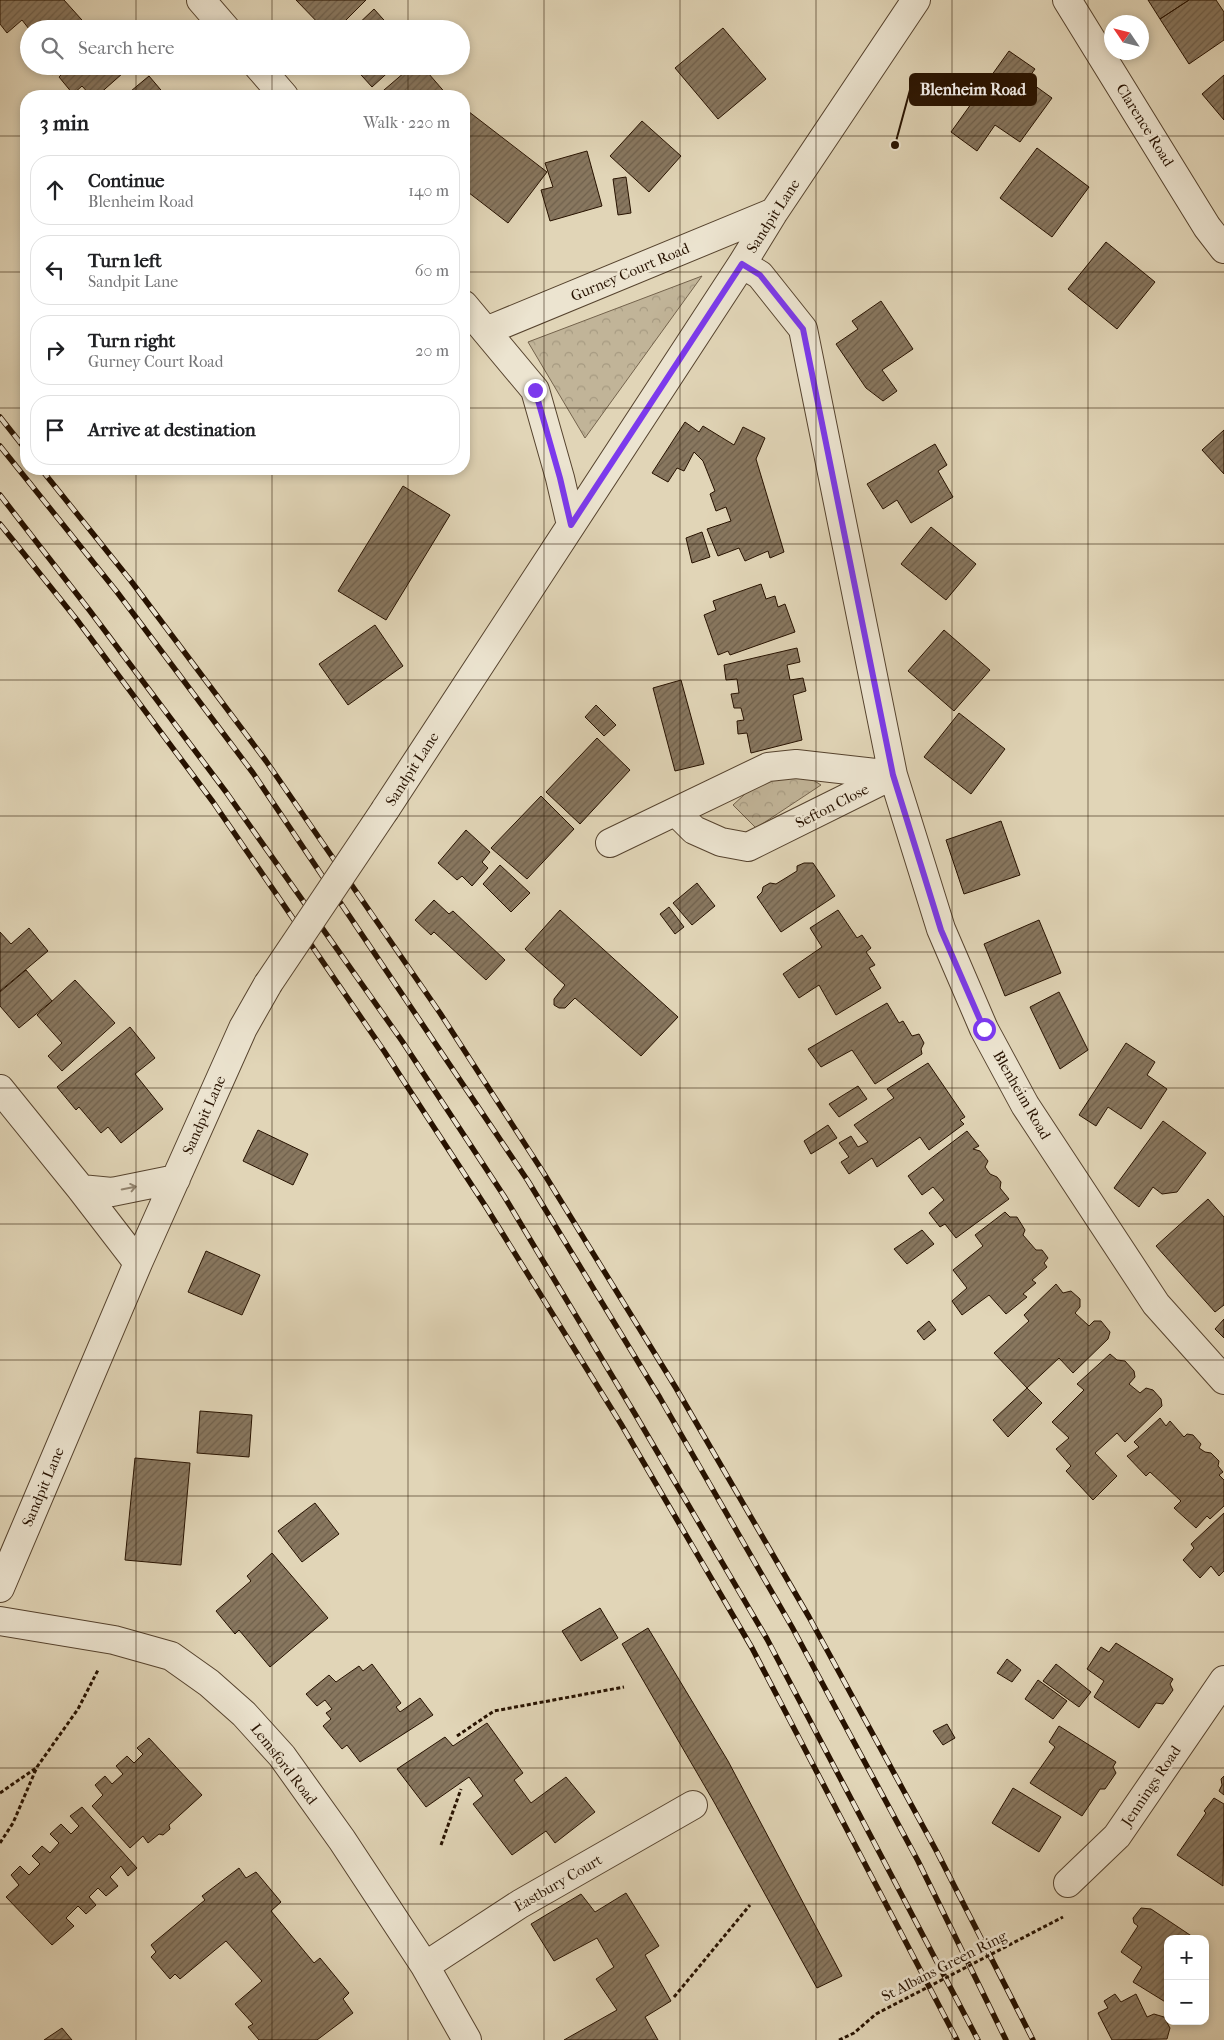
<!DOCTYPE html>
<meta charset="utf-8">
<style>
body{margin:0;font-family:"IM FELL French Canon",serif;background:#f6f6f6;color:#202124}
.controls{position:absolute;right:15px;bottom:15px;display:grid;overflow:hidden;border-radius:10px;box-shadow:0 2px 8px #0003}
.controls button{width:45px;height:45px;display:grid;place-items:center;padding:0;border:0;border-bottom:1px solid #e0e0e0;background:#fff;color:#202124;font:25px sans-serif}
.compass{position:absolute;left:1104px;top:15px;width:45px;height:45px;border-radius:50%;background:#fff;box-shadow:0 2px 8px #0003;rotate:305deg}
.stop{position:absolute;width:15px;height:15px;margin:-11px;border:4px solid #7c3aed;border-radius:50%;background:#fff}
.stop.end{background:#7c3aed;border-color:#fff;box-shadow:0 1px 5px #0008}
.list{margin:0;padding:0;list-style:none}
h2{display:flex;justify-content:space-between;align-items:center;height:65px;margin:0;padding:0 20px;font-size:21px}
h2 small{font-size:16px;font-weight:400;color:#757577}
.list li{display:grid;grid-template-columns:32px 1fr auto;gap:15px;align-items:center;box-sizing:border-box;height:70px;margin:0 10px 10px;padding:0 10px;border:1px solid #e0e0e0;border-radius:20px}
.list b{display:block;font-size:19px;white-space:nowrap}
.list p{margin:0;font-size:16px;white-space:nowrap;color:#757577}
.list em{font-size:16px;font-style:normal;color:#757577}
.icon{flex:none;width:28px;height:28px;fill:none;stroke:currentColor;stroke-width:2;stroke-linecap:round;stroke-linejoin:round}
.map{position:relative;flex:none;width:1224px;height:2040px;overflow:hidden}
.search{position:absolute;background:#fff;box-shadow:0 2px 8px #0003;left:20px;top:20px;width:450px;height:55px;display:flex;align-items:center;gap:12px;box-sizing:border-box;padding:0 18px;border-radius:28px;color:#757577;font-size:19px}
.panel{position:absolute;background:#fff;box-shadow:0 2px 8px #0003;left:20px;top:90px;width:450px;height:385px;border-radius:20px}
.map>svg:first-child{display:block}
.park{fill:url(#park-crowns);stroke:#74634c}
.building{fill:url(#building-hatch);stroke:#271200}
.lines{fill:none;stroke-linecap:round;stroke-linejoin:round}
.minor-casing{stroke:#56432e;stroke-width:30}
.path{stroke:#271200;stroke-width:3;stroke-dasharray:4 2.5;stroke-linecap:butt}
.minor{stroke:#ece4d0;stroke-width:28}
.rail-casing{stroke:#271200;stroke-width:5.5}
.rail{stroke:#ece4d0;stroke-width:4;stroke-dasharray:11;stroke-linecap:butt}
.minor-bridge-casing{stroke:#56432e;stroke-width:30;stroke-linecap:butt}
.path-bridge{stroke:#271200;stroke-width:3;stroke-dasharray:4 2.5;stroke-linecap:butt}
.minor-bridge{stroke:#ece4d0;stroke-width:28}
.oneway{stroke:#938672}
.route{stroke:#7c3aed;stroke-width:6}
.grid{fill:none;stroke:#271200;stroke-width:1;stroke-opacity:0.55}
.labels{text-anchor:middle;stroke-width:5;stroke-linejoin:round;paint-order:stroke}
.street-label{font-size:15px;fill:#271200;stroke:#ece4d0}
.leader{fill:none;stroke:#271200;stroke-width:2}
.callout-dot{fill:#271200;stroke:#ece4d0;stroke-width:2}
.callout{fill:#271200;stroke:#271200;stroke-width:2}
.callout-label{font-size:16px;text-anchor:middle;font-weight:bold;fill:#fff}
</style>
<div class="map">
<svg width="1224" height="2040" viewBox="0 0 1224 2040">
<defs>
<pattern id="park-crowns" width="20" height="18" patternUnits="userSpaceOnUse" patternTransform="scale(1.25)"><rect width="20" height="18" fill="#c1b498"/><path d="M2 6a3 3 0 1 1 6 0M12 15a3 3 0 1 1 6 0" fill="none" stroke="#a69a81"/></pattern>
<pattern id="building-hatch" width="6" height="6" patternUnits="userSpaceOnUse" patternTransform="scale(1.25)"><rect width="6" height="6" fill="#88775f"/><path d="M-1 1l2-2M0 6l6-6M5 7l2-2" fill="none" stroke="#6f604c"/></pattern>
</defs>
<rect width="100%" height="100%" fill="#e1d5b7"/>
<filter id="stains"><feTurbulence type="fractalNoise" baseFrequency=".004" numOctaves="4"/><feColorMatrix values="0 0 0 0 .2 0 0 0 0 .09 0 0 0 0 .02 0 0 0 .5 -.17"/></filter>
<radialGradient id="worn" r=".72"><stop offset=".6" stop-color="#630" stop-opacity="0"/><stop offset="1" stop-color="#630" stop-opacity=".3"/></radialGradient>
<path class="park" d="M702,276L585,438L528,342Z
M797,770L821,785L756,828L733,805L768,773Z"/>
<path class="building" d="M0,0H64L90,29H29L22,20L7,33L0,24Z
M296,0H366L337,29H324Z
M1148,0H1189L1160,19Z
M1189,0H1216L1224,12V40L1189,64L1160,19Z
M374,9L392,29H353Z
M723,28L766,79L718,119L675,68Z
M29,35V49L22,41Z
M1009,51L1035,69L1027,80L1052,98L1020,142L995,125L977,151L951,132Z
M44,66H62L52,75Z
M70,66H131L97,96H91L82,86L73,94L59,77Z
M353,66H395L372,87Z
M412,66H422L448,96H377Z
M1224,75V120L1202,94Z
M149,76L166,96H125Z
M464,108L547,172L508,223L464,189Z
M642,121L681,156L649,192L610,156Z
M1037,148L1089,187L1052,237L1000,198Z
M587,151L602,206L550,221L541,190L553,187L545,163Z
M626,177L631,213L618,215L613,179Z
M1106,242L1155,282L1117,329L1068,289Z
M881,301L913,349L882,370L897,391L883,401L866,388L836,344L858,329L852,321Z
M685,422L699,432L703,426L734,445L743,427L765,438L756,459L784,552L770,558L768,551L745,561L739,548L718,556L707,529L731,521L726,507L716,511L710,494L715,491L703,461L694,452L684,471L677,468L668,482L652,473Z
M1224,430V474L1202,450Z
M935,444L947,465L938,471L953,497L911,523L897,500L883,509L867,484Z
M403,486L450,515L386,620L338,591Z
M931,527L976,564L946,600L901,564Z
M702,532L710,557L692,563L686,538Z
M761,584L766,599L775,596L778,607L785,604L795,632L730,655L728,651L718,655L704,615L716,610L713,601Z
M375,625L403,666L348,705L319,664Z
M944,630L990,670L954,711L908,671Z
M797,648L800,662L787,665L790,680L803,678L806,691L793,695L802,740L751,753L747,733L738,734L737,721L744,720L741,708H734L731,694L739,693L737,679L726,680L724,665Z
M681,680L704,764L675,771L653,688Z
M596,705L616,725L604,736L585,717Z
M959,713L1005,749L971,794L924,757Z
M597,738L630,770L580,824L546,792Z
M541,796L574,829L527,879L491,848Z
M1001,821L1020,875L964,894L946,840Z
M466,830L490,852L482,862L488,868L472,886L462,876L457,880L438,863Z
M804,863H813L835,896L781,932L757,897L762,892L763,887L770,883L776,884L797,871V866Z
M500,865L530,893L511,912L483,884Z
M697,883L715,906L692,925L673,903Z
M434,900L449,914L453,911L505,960L486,980L434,932L431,935L415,920Z
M669,907L684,927L675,934L660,914Z
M560,910L678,1017L641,1056L575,998L565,1008H559L554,1005V999L565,985L525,949Z
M838,910L857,938L862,935L871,948L866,952L875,965L869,968L881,988L836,1015L819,985L799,998L783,974L822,947L810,928Z
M1039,920L1061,973L1005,996L984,944Z
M29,928L48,951L0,991V932L11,944Z
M26,970L52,1001L19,1028L0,1006V992Z
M75,980L115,1023L62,1071L48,1056L62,1043L37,1015Z
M1059,992L1088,1050L1060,1069L1030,1007Z
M887,1003L899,1023L903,1021L912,1036L919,1034L924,1043L921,1049L922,1054L875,1084L852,1050L821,1067L808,1049Z
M130,1027L155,1058L135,1074L163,1109L121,1143L108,1127L101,1133L79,1107L76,1110L57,1087Z
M1126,1043L1155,1062L1147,1075L1167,1089L1141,1129L1108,1107L1096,1126L1079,1115Z
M928,1063L965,1117L960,1120L964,1124L929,1150L920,1137L877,1167L872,1158L849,1174L841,1162L849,1157L839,1143L851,1136L858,1147L868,1142L854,1125L894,1098L887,1089Z
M858,1086L867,1099L839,1117L829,1104Z
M1163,1121L1206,1153L1177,1192L1162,1194L1153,1187L1139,1207L1114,1188Z
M828,1125L837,1138L811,1154L804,1141Z
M258,1130L308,1154L293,1185L243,1161Z
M967,1131L979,1146L973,1149L980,1151L988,1161L985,1167L990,1174L997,1177L1001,1182L1000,1188L1009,1199L956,1238L945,1224L940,1227L929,1213L944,1200L933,1187L922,1195L908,1176Z
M1208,1199L1224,1217V1305L1215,1312L1156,1246Z
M1005,1212L1010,1217H1017L1025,1230L1023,1235L1036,1250H1042L1048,1258L1044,1263L1047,1267L1032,1280L1036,1283L1023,1294L1027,1297L1006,1314L989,1295L962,1315L952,1301L967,1288L953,1270L983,1246L975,1235Z
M922,1230L934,1244L907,1264L894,1249Z
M206,1251L260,1275L242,1315L188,1292Z
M1056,1284L1063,1293L1071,1291L1080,1299V1307L1075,1313L1089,1326L1094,1321H1101L1110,1332L1108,1339L1073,1373L1059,1358L1027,1388L994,1353L1029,1321L1024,1315Z
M1224,1319V1338L1215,1329Z
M929,1321L936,1330L924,1340L917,1331Z
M1110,1354L1117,1360L1125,1361L1134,1371L1135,1377L1129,1384L1140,1393L1146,1388L1153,1390L1161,1399L1162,1406L1125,1442L1117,1433L1095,1453L1117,1476L1093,1500L1066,1471L1071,1466L1056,1449L1069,1438L1052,1422L1084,1390L1077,1384Z
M1027,1388L1042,1403L1008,1437L993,1420Z
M200,1411L252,1415L249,1457L197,1453Z
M1160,1418L1166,1426L1170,1421L1184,1437L1187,1434L1193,1435L1201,1444L1199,1448L1205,1452L1211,1453L1219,1461L1218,1466L1223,1472L1219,1475L1224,1480V1506L1210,1519L1207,1516L1196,1528L1174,1508L1181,1501L1150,1472L1146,1476L1127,1456L1139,1447L1134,1442Z
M135,1458L190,1463L181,1565L125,1560Z
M315,1503L339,1534L302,1562L278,1531Z
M1224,1513V1571L1219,1576L1211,1566L1200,1578L1183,1560L1194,1548L1191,1544Z
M272,1553L328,1618L270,1667L239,1630L235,1634L216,1611L251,1581L247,1576Z
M600,1608L618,1638L581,1661L562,1631Z
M648,1628L728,1761L842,1976L817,1988L714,1802L622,1644Z
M1116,1643L1173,1679L1170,1684L1173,1690L1163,1704L1156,1703L1139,1728L1094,1697L1104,1681L1087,1669L1101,1647L1109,1652Z
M1007,1659L1021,1670L1012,1682L997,1673Z
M372,1664L401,1703L396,1707L400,1712L420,1698L433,1715L360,1762L347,1745L342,1749L323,1726L331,1719L326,1713L332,1709L325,1700L317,1706L306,1694L329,1675L336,1682L359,1666L363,1671Z
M1056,1664L1091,1692L1079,1707L1043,1681Z
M1038,1680L1067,1701L1053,1719L1025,1699Z
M487,1723L523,1773L514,1780L531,1803L566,1777L595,1812L555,1843L546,1831L512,1855L473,1804L483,1796L469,1777L426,1807L397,1769L445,1737L453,1746Z
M947,1724L955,1738L943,1745L933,1731Z
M1059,1726L1116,1762L1113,1767L1116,1773L1105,1789H1100L1082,1816L1030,1783L1055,1747L1049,1742Z
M149,1738L202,1795L169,1825L170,1829L163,1835L159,1834L148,1843L143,1836L130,1848L92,1806L103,1795L95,1785L105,1776L112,1784L123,1774L116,1766L127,1756L134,1763L143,1754L137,1748Z
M1224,1776V1795L1219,1791L1222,1785L1221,1779Z
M1013,1788L1061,1817L1039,1852L992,1823Z
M1214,1798L1224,1804L1223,1886L1177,1855L1206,1813L1204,1811Z
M82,1807L137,1868L128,1876L121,1866L110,1877L118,1886L106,1896L98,1888L89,1897L96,1905L86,1914L78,1906L66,1918L74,1926L52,1945L6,1897L19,1885L11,1875L20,1866L29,1875L40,1864L32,1856L42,1846L50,1853L59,1843L50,1834L61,1824L71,1834L79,1826L70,1816Z
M239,1868L246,1878L256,1872L281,1902L271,1911L314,1963L320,1958L349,1993L343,1999L353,2013L317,2040H259L248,2027L253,2024L235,2004L262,1981L226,1941L180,1979L175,1974L170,1979L151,1957L156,1952L151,1945L205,1900L202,1896Z
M626,1893L659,1946L645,1955L671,2001L645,2017L658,2040H564L617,2010L596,1979L614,1967L597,1938L554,1961L531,1924L581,1894L595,1912Z
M1141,1908L1151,1909L1196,1939H1168L1167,2003L1133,1982L1142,1967L1121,1952L1138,1926L1134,1923L1133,1918Z
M1115,1994L1121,2002L1136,1994L1147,2017L1154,2014L1164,2017L1170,2028L1167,2039L1112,2040L1098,2013L1108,2008L1104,2001Z
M62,2028L72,2040H44Z"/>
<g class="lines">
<g class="minor-casing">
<path id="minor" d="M201,0L226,29
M1067,0L1207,227L1224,249
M258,66L284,96
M742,264L760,275L803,329L893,775L941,929L984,1029L1025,1105L1156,1304L1224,1380
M464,305L535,390L560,478L571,525
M486,331L774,212
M385,810L742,264L774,212L916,0
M676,812L694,830L721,842L748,847L893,775
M610,843L768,767L796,764L893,775
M0,1089L81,1189L138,1263
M81,1189L112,1192L176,1179
M0,1588L138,1263L243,1028L268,984
M0,1621L114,1640L171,1656L209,1683L244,1714L282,1756L342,1840L425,1966L467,2040
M1068,1883L1117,1836L1224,1680
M425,1966L520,1904L693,1805"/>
</g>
<path class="path" d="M457,1736L494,1711L624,1687
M0,1793L36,1768
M0,1843L13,1823L37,1767L78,1709L98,1670
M441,1845L461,1789
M674,1997L750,1905
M839,2040L854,2033L876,2014"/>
<use href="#minor" class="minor"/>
<g class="rail-casing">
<path id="rail" d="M0,417L26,450
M0,446L117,592L253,773L528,1181L660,1398L792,1627L918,1861L1006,2040
M41,469L131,581L266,761L440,1013L543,1172L676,1388L809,1617L937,1852L1033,2040
M0,495L90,611L226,792L402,1041L504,1196L635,1414L767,1639L978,2040
M0,524L77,620L213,802L384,1051L486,1207L621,1424L752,1648L957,2040"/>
</g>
<use href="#rail" class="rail"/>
<g class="minor-bridge-casing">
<path id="minor-bridge" d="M268,984L385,810"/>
</g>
<path class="path-bridge" d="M876,2014L1063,1917"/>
<use href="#minor-bridge" class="minor-bridge"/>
</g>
<defs><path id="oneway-shaft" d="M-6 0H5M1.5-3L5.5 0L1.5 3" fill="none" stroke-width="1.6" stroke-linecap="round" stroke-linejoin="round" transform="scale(1.25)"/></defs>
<use class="oneway" href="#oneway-shaft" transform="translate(129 1188) rotate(-11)"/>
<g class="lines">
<path class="route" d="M535,390L560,478L571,525L742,264L760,275L803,329L893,775L941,930L984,1029"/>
</g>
<path class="grid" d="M136,0V29M272,0V29M408,0V29M544,0V2040M680,0V2040M816,0V2040M952,0V2040M1088,0V2040M136,66V96M272,66V96M408,66V96M0,136H26M464,136H1224M0,272H26M464,272H1224M0,408H26M464,408H1224M136,469V2040M272,469V2040M408,469V2040M0,544H1224M0,680H1224M0,816H1224M0,952H1224M0,1088H1224M0,1224H1224M0,1360H1224M0,1496H1224M0,1632H1224M0,1768H1224M0,1904H1224"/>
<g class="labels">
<g class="street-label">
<text transform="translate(1145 125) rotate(58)" y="5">Clarence Road</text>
<text transform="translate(773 216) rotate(-57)" y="5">Sandpit Lane</text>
<text transform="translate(630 272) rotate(-23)" y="5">Gurney Court Road</text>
<text transform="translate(412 769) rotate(-57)" y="5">Sandpit Lane</text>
<text transform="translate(832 806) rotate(-27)" y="5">Sefton Close</text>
<text transform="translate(1022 1095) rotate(60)" y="5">Blenheim Road</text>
<text transform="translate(204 1115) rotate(-66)" y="5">Sandpit Lane</text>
<text transform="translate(43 1487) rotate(-67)" y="5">Sandpit Lane</text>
<text transform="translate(284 1764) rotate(52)" y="5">Lemsford Road</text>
<text transform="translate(1151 1786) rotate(-56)" y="5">Jennings Road</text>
<text transform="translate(558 1883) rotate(-30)" y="5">Eastbury Court</text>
<text transform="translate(944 1966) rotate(-27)" y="5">St Albans Green Ring</text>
</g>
</g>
<path class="leader" d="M895 145L910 90"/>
<circle class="callout-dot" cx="895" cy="145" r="5"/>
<rect class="callout" x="910" y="74" width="126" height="31" rx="5"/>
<g class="callout-label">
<text x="973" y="95">Blenheim Road</text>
</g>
<rect width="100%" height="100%" filter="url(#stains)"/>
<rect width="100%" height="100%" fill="url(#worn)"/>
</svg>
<div class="controls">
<button>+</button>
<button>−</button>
</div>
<svg class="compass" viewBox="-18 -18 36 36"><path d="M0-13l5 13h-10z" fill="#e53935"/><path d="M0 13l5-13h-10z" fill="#757577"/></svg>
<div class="stop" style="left:984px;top:1029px"></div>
<div class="stop end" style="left:535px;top:390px"></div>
<div class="search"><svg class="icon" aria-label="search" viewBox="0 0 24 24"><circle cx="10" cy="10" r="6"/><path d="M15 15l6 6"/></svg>Search here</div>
<section class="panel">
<h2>3 min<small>Walk · 220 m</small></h2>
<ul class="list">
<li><svg class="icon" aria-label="ahead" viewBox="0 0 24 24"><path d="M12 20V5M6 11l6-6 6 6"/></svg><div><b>Continue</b><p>Blenheim Road</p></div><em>140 m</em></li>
<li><svg class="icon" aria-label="left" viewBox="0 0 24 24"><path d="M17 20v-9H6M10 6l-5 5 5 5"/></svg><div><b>Turn left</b><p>Sandpit Lane</p></div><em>60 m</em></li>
<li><svg class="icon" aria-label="right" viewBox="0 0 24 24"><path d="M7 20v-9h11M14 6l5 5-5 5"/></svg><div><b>Turn right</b><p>Gurney Court Road</p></div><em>20 m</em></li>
<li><svg class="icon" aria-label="arrive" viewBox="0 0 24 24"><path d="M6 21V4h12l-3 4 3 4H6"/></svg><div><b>Arrive at destination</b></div></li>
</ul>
</section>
</div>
